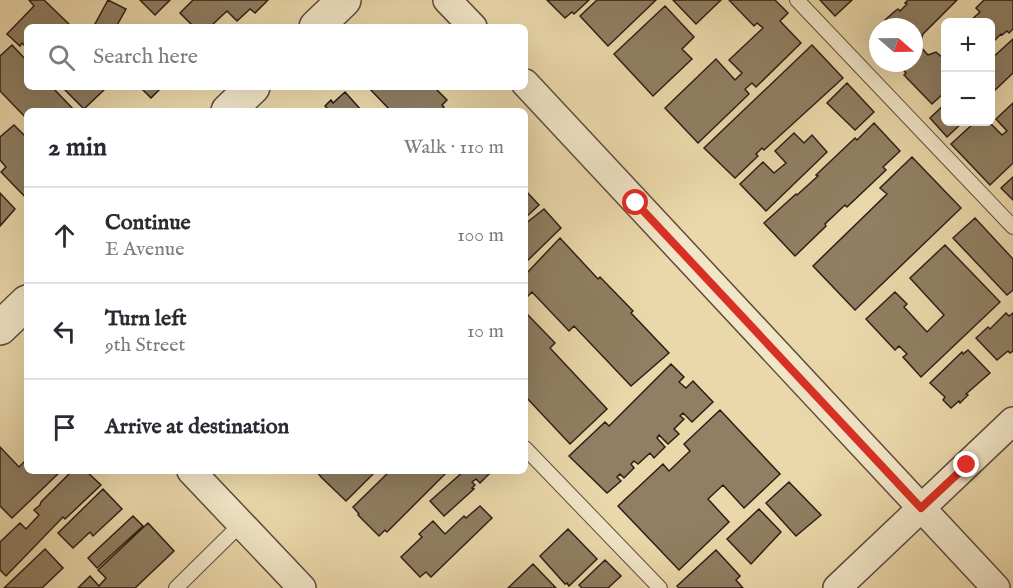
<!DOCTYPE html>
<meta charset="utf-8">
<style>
body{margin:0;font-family:"IM FELL English",serif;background:#f7f7f7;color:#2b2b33}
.controls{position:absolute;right:18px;top:18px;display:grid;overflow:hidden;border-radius:9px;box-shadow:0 6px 24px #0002}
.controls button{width:54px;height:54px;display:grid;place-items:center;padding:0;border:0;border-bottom:2px solid #e1e1e2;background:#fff;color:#2b2b33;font:30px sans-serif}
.compass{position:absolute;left:869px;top:18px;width:54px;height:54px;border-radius:50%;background:#fff;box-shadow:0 6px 24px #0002;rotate:110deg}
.stop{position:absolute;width:18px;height:18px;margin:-14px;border:4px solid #d93025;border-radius:50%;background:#fff}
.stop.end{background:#d93025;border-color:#fff;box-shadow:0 2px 6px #0008}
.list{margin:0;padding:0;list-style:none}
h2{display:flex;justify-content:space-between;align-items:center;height:78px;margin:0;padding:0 24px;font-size:26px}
h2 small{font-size:20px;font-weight:400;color:#7c7c81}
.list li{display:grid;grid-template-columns:39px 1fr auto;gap:18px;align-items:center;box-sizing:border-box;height:96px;padding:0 24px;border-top:2px solid #e1e1e2}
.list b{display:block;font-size:22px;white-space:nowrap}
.list p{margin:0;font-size:20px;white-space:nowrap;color:#7c7c81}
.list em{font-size:20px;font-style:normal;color:#7c7c81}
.icon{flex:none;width:33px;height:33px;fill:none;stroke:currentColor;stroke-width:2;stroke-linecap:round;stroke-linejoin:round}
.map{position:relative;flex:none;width:1013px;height:588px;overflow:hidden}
.search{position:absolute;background:#fff;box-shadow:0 6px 24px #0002;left:24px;top:24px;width:504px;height:66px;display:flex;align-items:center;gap:15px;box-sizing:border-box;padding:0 21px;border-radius:9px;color:#7c7c81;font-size:22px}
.panel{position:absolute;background:#fff;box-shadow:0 6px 24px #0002;left:24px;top:108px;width:504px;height:366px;border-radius:9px}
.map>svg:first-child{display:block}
.building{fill:#907f63;stroke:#2e1e17;stroke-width:1.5}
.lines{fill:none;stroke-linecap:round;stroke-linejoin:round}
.service-casing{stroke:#5d4c3c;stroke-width:16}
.minor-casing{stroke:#5d4c3c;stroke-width:30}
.tertiary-casing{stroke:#5d4c3c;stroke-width:36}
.service{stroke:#f2e6c8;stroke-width:14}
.minor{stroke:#f2e6c8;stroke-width:27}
.tertiary{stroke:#f2e6c8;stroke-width:33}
.route{stroke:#d93025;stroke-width:8}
</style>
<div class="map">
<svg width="1013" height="588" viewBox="0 0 1013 588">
<rect width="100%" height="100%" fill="#ebd8aa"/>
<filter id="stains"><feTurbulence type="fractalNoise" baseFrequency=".00333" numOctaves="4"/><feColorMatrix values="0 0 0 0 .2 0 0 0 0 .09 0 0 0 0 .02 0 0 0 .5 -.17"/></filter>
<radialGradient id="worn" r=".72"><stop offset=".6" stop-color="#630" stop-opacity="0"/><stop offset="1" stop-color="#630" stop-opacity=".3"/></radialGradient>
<path class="building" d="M29,0H44L71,26L27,27V48L22,43L20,46L7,34L34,6Z
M108,0L126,9L116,27H100L95,24Z
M140,0H170L155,15Z
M193,0H268L255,13L250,9L237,21L227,11L212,25L214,27H194L180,13Z
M547,0H589L574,14L572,12L565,18Z
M597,0H656L608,46L580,16Z
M673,0H721L696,24Z
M729,0H775L788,13L780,21L801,43L756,87L752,83L745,89L749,94L698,143L665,108L716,59L735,80L742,73L729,60L763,28L757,23L754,26Z
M820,0H852L835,16Z
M908,0H957L923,34L919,45L928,55L936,52L943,58L946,55V91L932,104L904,75L906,73L898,64L896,66L893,63H914V27H882L887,22L885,20L894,12L898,9L900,11L907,4L905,3Z
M984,0H1013V29L1009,33L1007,31L1002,35L1001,34L990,45V22H969L980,12L976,8Z
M665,6L694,37L682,49L692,59L653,96L614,54Z
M1013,39V73L992,93L990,91V60Z
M12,45L27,61V87H52L75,111H27V119L0,91V56Z
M812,45L843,78L764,150L762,148L756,154L758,156L735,178L704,148Z
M847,83L874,112L855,130L827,103Z
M62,87H107L84,109Z
M140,87H162L151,98Z
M368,87H434L447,100L442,105L444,107L440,111H391Z
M345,92L362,111H324L327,108L325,106L331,100L333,103Z
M946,103V122H963L947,137L930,118Z
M1013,103V163L990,185L951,144L975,122H989L1002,135L1007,131L996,119Z
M874,123L900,151L883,167L886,170L847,207L845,205L825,224L826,226L795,256L764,223L796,194L797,195L818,176L816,175L855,138L857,140Z
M14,125L27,138V199L1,172L6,167L0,160V137Z
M794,133L804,143L812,135L827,152L766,211L740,184L763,162L774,173L786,163L775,151Z
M912,157L961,208L855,310L813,266L887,194L880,188Z
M1013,177V200L1001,188Z
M525,190L539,205L525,218Z
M0,193L15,209L0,226Z
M544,209L561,228L525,263V224Z
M975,218L1013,259V290L1007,295L953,238Z
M560,238L598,279L600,277L633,311L631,313L669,353L631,386L574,326L569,331L532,292L525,299V275Z
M945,245L1000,302L921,377L903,357L907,354L899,346L895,350L866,319L895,292L907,304L904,307L927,332L944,315L910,278Z
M525,312L555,343L550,348L607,409L570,444L525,396Z
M1006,313L1009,316L1013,313V351L1010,353L1008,351L997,360L976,338L988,327L990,329Z
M968,350L990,373L966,394L968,395L960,403L959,401L951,408L943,400L945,397L930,383L962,352L963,354Z
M671,364L684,377L679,382L686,388L693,381L713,402L692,422L683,413L680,416L684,419L674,429L679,434L668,444L659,435L657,438L665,447L654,458L650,453L638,464L634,461L631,464L634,468L624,478L620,474L617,477L621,481L607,493L569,456L605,422L609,426Z
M720,410L780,474L744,508L723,485L708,499L729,522L679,570L618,506L663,464L669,471L690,451L684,444Z
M0,447L19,467L27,459V471H63L61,473L60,472L12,518L0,506Z
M72,471H86L101,485L65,519L63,517L6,576L0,570V542L20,523L26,529L39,515L34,510L40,505L41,502Z
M320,471H376L346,501L321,477L318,473Z
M390,471H448L387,532L385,530L379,536L358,515L359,514L353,507Z
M464,471H492L480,483L476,479L472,482L475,485L472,488L474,489L444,516L430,501Z
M789,482L821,515L796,536L766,503Z
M103,489L122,509L93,536L90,532L73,548L58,533Z
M480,506L492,518L431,577L426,572L420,577L401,557L422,537L419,534L433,521L445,534L464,516L466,518Z
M759,509L781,532L751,564L727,539Z
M133,516L143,526L97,568L88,558Z
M148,523L174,551L135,588H78L90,576L99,586L106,578L98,570Z
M568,529L597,559L569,586L567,583L565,584L540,556Z
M45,549L63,568L42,588H4Z
M716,550L740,576L736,580L743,588H679L677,586Z
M605,560L621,576L608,588H582L579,585Z
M533,564L556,588H508Z"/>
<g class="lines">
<g class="service-casing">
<path id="service" d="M797,0L1013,227
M525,448L660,588
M176,588L241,524"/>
</g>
<g class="minor-casing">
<path id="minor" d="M447,0L473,27
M525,83L996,588
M191,471L302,588
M837,588L1013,421"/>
</g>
<g class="tertiary-casing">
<path id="tertiary" d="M316,27L344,0
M228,111L253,87
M0,328L27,302"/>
</g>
<use href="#service" class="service"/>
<use href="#minor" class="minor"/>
<use href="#tertiary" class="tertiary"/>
</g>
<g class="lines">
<path class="route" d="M636,203L921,508L967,465"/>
</g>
<rect width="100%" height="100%" filter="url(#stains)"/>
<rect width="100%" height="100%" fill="url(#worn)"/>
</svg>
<div class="controls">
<button>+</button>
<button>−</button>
</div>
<svg class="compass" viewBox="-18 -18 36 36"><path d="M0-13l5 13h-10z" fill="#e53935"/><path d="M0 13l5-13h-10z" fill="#7c7c81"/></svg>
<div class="stop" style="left:636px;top:203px"></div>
<div class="stop end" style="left:967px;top:465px"></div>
<div class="search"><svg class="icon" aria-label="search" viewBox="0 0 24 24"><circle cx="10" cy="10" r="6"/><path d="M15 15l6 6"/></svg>Search here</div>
<section class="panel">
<h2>2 min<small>Walk · 110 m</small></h2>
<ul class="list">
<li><svg class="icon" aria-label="ahead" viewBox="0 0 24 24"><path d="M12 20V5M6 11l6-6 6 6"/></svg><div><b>Continue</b><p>E Avenue</p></div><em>100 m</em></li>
<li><svg class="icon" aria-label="left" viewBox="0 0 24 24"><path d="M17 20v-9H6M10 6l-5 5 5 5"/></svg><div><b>Turn left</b><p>9th Street</p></div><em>10 m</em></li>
<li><svg class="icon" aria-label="arrive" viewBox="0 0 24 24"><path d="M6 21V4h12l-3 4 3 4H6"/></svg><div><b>Arrive at destination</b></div></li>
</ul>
</section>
</div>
